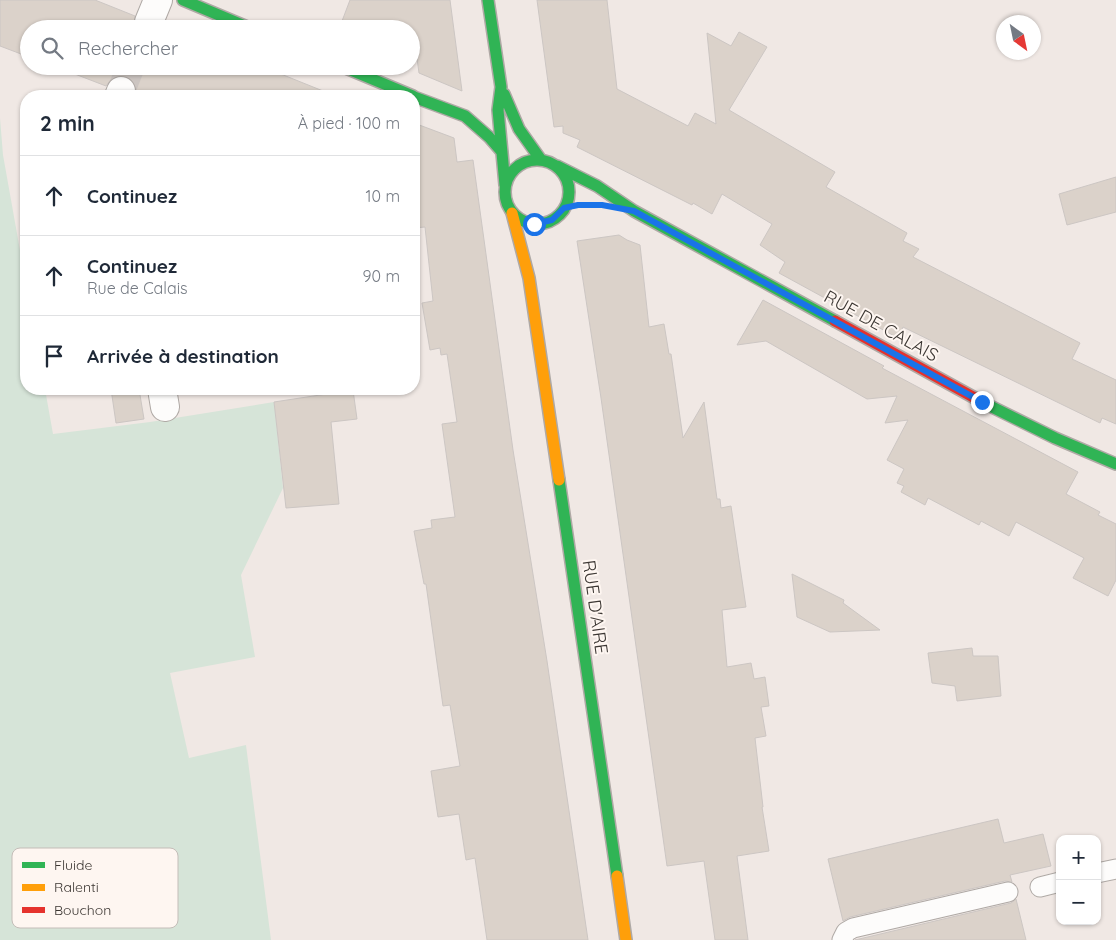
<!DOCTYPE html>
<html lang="fr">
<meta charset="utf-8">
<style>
body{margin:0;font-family:Quicksand,sans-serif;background:#f2f2f3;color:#1f2937}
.controls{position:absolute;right:15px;bottom:15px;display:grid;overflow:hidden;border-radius:10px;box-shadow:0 1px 4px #0004}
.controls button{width:45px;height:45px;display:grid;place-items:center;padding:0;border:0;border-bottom:1px solid #e0e1e3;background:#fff;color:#1f2937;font:25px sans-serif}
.compass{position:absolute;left:996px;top:15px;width:45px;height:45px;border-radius:50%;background:#fff;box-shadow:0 1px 4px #0004;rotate:147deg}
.stop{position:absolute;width:15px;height:15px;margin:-11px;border:4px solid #1a73e8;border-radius:50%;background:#fff}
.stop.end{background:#1a73e8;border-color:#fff;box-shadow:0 1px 5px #0008}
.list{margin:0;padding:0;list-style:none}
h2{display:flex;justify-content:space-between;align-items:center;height:65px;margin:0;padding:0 20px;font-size:21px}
h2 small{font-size:16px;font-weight:400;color:#747a83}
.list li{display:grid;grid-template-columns:32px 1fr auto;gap:15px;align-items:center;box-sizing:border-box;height:80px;padding:0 20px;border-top:1px solid #e0e1e3}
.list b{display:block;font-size:19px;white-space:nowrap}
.list p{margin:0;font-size:16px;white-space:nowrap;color:#747a83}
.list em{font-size:16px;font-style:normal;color:#747a83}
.icon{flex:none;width:28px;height:28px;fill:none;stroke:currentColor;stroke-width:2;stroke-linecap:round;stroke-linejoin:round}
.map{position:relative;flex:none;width:1116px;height:940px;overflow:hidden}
.search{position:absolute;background:#fff;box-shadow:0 1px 4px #0004;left:20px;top:20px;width:400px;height:55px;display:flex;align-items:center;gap:12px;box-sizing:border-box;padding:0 18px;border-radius:28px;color:#747a83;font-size:19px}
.panel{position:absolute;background:#fff;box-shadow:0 1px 4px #0004;left:20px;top:90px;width:400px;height:305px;border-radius:20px}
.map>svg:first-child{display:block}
.grass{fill:#d6e4d8}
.building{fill:#dbd2ca;stroke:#ccc6c3}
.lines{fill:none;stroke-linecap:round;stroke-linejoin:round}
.street-tunnel{stroke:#ccc5c1;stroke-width:28;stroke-dasharray:28 14;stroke-linecap:butt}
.lane-casing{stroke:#afa9a5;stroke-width:21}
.street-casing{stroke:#afa9a5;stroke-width:30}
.fast-casing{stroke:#afa9a5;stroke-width:14}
.slow-casing{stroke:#afa9a5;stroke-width:14}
.jam-casing{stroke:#afa9a5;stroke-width:14}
.lane{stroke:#fdfcfb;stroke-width:19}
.street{stroke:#fdfcfb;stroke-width:28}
.fast{stroke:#30b455;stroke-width:11}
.slow{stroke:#ff9f0a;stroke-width:11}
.jam{stroke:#e5322d;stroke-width:11}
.route{stroke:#1a73e8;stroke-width:6}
.labels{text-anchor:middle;stroke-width:4;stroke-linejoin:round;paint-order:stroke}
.street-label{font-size:18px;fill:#3c3733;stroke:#fef6f1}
.key{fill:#fef6f1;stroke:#c4bdb8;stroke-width:1}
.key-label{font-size:14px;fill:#3c3733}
</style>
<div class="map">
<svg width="1116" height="940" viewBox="0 0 1116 940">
<rect width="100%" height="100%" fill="#f0e8e4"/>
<path class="grass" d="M0,118L3,155L26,284V389H45L53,434L150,422L274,402L283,488L241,575L255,657L170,673L189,758L246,745L271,940H0Z"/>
<path class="building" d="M0,0H95L135,16L134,24L135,29H29V57L0,46Z
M350,0H450L462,91L419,73L416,51L411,49V29H339Z
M537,0H607L617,89L688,126L695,113L716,124L707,33L731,46L739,32L767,47L729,110L835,172L826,187L907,233L903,241L919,249L913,257L1080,343L1072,359L1116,380V424L1102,418L1100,423L903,327L898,338L779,273L785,262L760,245L772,224L722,194L712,214L693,203L692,205L577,147L580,140L563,133V126L554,127Z
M54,66H261L333,95V96H136V88L134,82L126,76H118L112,78L106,86Z
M414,123L454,138L457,162L473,160L513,450L547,661L588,940H487L475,858L466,860L459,814L438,817L431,771L460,766L450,705L443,706L426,584H424L414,531L432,528L431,520L455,517L442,424L457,422L447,354L441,355L440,348L430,350L422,303L433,301L425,227L414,228Z
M1116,177V212L1067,225L1059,194Z
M619,235L627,240L640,245L649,327L664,324L669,354H671L683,438L704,402L717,499H720L721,508L731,506L746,607L722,610L727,667L751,663L754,679L765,677L769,706L761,707L766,736L755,738L763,807H762L769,851L737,856L748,940H715L704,861L667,866L601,398L577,241Z
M763,300L884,366L882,368L1078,472L1066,494L1100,512L1098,515L1116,524V580L1108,596L1073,578L1084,558L1016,522L1009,536L981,521L979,525L928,498L925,505L901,492L904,486L897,483L904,469L887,460L908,420L885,423L897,396L867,399L766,341L737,345Z
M111,389H139L144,419L116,423Z
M353,390L357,419L331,422L339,504L286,508L274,402Z
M792,574L844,600L843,603L880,630L830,632L797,617Z
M972,648L973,656H998L1001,696L957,701L955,686L932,683L928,653Z
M998,819L1004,843L1043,834L1051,866L1010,875L1012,882L1005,881L850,917L843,921L828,859Z
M1016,899L1026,940H855L1011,903Z"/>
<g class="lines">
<path class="street-tunnel" d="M121,91L131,66"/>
<g class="lane-casing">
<path id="lane" d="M1097,873L1116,869
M1040,887L1060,882
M842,940L846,932L853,928L1008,892"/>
</g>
<g class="street-casing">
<path id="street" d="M149,22L158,0
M119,96L121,91
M162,389L165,407"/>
</g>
<g class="fast-casing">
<path id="fast" d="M183,0L252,29
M488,0L501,87L498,110L505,185
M341,66L413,96
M504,94L519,129L541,160
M414,97L465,116L489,137L502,152
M505 192a32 32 0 1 1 64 0a32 32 0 1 1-64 0Z
M557,166L597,186L634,211L835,321
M984,403L1055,438L1116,464
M559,480L617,876"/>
</g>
<g class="slow-casing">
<path id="slow" d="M512,213L529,278L559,480
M617,876L626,940"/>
</g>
<g class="jam-casing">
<path id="jam" d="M835,321L984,403"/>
</g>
<use href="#lane" class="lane"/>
<use href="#street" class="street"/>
<use href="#fast" class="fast"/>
<use href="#slow" class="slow"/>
<use href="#jam" class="jam"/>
</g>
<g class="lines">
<path class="route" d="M534,224L552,220L564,208L578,205H602L634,211L982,402"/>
</g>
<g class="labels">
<g class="street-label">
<text transform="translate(881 326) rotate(29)" y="6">RUE DE CALAIS</text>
<text transform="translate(595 607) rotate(82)" y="6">RUE D'AIRE</text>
</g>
</g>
<rect x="12" y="848" width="166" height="80" rx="8" class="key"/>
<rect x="22" y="862" width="23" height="6" fill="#30b455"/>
<rect x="22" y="884" width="23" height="7" fill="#ff9f0a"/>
<rect x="22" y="907" width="23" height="6" fill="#e5322d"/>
<g class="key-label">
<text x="54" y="870">Fluide</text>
<text x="54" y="892">Ralenti</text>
<text x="54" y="915">Bouchon</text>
</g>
</svg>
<div class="controls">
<button>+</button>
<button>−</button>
</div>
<svg class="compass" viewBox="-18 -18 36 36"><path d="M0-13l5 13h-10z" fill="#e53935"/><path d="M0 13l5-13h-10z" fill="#747a83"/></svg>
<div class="stop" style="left:534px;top:224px"></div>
<div class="stop end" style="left:982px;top:402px"></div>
<div class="search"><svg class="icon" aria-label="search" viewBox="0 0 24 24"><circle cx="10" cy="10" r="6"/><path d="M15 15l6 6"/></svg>Rechercher</div>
<section class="panel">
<h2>2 min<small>À pied · 100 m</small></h2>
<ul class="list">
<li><svg class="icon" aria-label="ahead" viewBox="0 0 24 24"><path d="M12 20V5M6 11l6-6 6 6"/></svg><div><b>Continuez</b></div><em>10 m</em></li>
<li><svg class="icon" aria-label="ahead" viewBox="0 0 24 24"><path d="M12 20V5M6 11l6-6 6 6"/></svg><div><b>Continuez</b><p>Rue de Calais</p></div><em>90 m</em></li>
<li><svg class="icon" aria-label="arrive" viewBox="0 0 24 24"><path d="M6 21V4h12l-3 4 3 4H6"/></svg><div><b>Arrivée à destination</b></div></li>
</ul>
</section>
</div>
